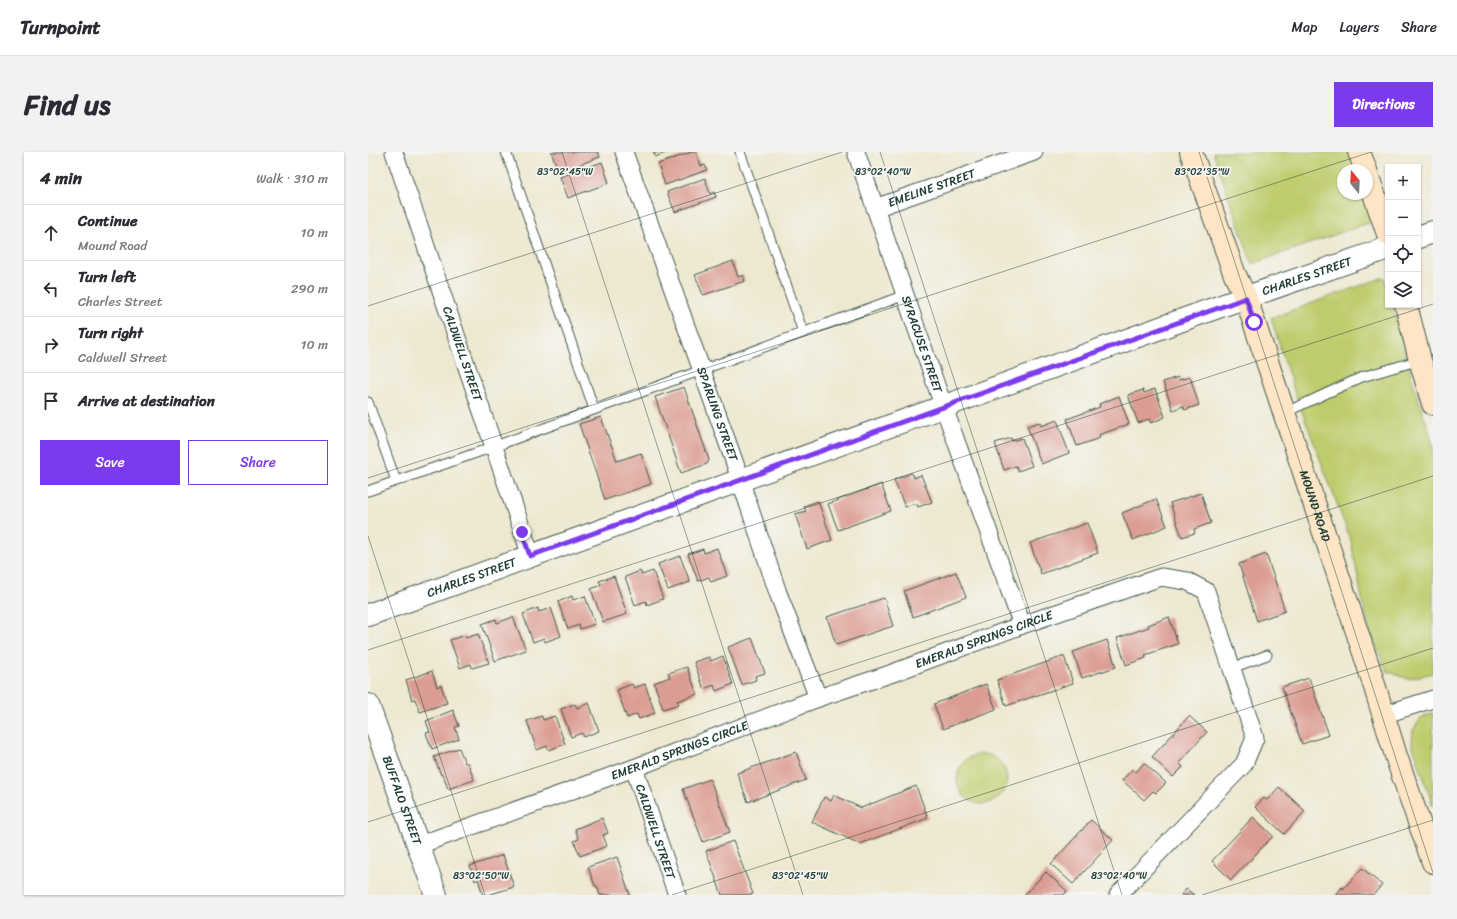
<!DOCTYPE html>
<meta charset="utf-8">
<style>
body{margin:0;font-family:Sriracha,sans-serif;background:#f2f2f3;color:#2b2b33}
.controls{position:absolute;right:12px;top:12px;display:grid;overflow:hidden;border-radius:0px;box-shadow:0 1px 3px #0004}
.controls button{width:36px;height:36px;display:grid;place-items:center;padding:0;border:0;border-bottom:1px solid #e1e1e2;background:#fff;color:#2b2b33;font:20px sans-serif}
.compass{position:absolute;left:969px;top:12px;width:36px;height:36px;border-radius:50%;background:#fff;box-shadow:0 1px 3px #0004;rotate:342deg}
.stop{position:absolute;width:12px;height:12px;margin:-9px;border:3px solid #7c3aed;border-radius:50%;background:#fff}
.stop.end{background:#7c3aed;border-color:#fff;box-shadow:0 1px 4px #0008}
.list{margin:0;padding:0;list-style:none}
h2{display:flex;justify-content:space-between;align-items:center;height:52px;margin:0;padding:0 16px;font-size:17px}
h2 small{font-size:13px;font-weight:400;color:#7c7c81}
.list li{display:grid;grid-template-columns:26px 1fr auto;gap:12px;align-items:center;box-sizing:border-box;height:56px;padding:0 16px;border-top:1px solid #e1e1e2}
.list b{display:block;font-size:15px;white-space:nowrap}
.list p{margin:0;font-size:13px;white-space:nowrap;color:#7c7c81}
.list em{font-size:13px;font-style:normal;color:#7c7c81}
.actions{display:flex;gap:8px;padding:12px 16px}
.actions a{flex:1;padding:9px 0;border:1px solid #7c3aed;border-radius:0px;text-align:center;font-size:14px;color:#7c3aed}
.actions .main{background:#7c3aed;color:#fff}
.icon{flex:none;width:22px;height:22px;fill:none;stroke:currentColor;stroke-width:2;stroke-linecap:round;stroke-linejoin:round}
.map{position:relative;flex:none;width:1065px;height:743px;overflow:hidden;border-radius:0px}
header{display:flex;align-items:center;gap:24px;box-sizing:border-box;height:56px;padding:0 20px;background:#fff;border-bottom:1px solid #e1e1e2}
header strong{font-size:19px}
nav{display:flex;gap:22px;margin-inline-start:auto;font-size:14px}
.intro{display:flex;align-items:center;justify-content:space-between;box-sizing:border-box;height:96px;padding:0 24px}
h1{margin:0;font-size:28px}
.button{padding:10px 18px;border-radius:0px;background:#7c3aed;color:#fff;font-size:14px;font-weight:700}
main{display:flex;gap:24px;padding:0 24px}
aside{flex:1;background:#fff;border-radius:0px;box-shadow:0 1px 3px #0004}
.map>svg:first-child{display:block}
.green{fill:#bfcc6d;stroke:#6f8450}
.building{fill:#db9c93}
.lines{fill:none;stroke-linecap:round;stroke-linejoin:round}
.service-casing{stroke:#3e574b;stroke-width:11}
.minor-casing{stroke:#3e574b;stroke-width:19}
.tertiary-casing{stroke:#3e574b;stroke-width:24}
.secondary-casing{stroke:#3e574b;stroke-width:24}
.service{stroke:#fff;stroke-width:9}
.minor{stroke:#fff;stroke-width:17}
.tertiary{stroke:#fff;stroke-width:22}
.secondary{stroke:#fde5c5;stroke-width:22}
.route{stroke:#7c3aed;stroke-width:5}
.ticks{fill:none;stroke:#1f3d34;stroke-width:1;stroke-opacity:0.45}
.labels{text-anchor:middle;stroke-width:3.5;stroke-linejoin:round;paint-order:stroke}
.street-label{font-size:12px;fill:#1f3d34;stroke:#f6f6f2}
.ticks-label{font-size:10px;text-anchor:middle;fill:#1f3d34;stroke:#f6f6f2;stroke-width:3.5;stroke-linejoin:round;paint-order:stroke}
</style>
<header>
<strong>Turnpoint</strong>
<nav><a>Map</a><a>Layers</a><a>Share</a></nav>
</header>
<div class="intro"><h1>Find us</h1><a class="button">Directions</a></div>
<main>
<aside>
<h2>4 min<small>Walk · 310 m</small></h2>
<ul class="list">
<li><svg class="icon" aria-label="ahead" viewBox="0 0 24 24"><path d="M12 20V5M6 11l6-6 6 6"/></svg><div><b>Continue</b><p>Mound Road</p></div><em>10 m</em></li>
<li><svg class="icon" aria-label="left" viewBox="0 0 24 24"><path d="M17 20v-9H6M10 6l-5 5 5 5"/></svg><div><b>Turn left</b><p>Charles Street</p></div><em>290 m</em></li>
<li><svg class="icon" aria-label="right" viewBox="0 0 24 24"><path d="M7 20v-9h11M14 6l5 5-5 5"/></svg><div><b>Turn right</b><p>Caldwell Street</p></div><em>10 m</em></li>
<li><svg class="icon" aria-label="arrive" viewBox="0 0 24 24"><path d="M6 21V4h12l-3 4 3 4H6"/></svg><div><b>Arrive at destination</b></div></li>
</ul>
<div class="actions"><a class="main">Save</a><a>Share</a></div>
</aside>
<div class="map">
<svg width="1065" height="743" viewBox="0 0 1065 743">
<rect width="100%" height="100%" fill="#f6f6f2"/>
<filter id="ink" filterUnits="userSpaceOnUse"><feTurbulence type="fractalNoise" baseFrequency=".025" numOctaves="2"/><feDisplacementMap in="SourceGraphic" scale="8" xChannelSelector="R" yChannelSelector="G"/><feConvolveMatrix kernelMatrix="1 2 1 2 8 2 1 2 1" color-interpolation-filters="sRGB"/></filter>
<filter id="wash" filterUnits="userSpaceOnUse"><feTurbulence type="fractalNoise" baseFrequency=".012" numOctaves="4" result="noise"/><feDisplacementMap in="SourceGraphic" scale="16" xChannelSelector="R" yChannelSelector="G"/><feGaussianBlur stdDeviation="0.9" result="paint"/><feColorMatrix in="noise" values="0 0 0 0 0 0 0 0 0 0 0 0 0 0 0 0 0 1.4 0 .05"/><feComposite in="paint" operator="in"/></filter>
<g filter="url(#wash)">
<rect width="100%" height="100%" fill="#eee8d0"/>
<path class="green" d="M845,0H982L988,18H975V42H997L1006,69L884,112Z
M1016,125L1020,138V153H1024L1045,230L1065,292V521L1040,527L1019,519L1002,480L994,447L983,389L924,233L903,166Z
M1065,561V654L1044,592L1045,578L1053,566Z
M589 627a25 25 0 1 1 50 0a25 25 0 1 1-50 0Z"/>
<g id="blocks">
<path class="building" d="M183,0H230L232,5L191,20Z
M286,0H300L287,5Z
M324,0H328L333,14L337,13L339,18L297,33L290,12Z
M234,10L241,31L200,46L192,25Z
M337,26L342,42L346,40L348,45L307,60L299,40Z
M365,109L370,125L375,123L377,129L335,143L327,123Z
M810,225L811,228L822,225L831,253L817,258L815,254L805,258L795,230Z
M316,235L341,308L339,312L313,321L287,245Z
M787,237L797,265L783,271L781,267L770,271L760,243L775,238L776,241Z
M751,244L761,272L731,283L732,286L709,294L699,267L732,255L731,252Z
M233,265L249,309L273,301L283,332L237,348L211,272Z
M689,268L701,301L673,312L659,274L672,270L673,274Z
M643,286L644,289L654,286L664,314L650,319L648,314L636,318L627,291Z
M544,321L546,326L553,323L564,350L550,355L548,351L537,355L526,328Z
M513,332L523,359L470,378L460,352Z
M833,341L843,371L826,377L827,381L814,385L802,351Z
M788,347L799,374L765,388L754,361Z
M450,349L464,388L439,397L427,362L438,359L436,354Z
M719,371L730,401L673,422L662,391Z
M349,396L359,424L343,430L341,425L330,429L320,402L335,397L336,401Z
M898,402L917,459L889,469L871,412Z
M312,404L322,430L300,438L290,412Z
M272,419L274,423L285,419L295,447L279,453L278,449L267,453L257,425Z
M588,420L598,445L545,465L536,439Z
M246,424L259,462L235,470L223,437L233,433L231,429Z
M204,444L205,448L217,444L227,472L212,477L211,473L200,477L190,450Z
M516,446L525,474L468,493L459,465Z
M170,456L171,460L183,456L193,484L177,490L176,486L165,490L155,462Z
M145,465L158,498L127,509L114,472L128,467L129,471Z
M801,465L810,492L777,503L778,506L758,513L749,486L781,475L780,473Z
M110,482L121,511L104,516L103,512L92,516L82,488L97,483L98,486Z
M384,486L397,521L387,524L388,528L374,533L360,495Z
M739,488L748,515L714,526L705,500Z
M355,504L365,532L348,539L346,533L336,537L326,510L341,505L343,509Z
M696,504L705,531L638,554L629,528Z
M319,515L329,542L309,549L311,552L295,557L286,531L302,525L300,521Z
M64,519L69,535L73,533L79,551L52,560L47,547L44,548L38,528Z
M941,526L961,583L934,592L914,535Z
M264,532L266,536L277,532L287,561L271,567L269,562L259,566L249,538Z
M618,532L628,557L575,577L566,552Z
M221,551L231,579L216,585L214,581L203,585L193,557L207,552L209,556Z
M85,558L91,574L87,575L91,587L64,597L58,581L62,580L58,569Z
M174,564L175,568L187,564L197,592L181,598L179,594L169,598L159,569Z
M821,564L839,580L811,611L815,615L805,625L784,605Z
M91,596L97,611H100L106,628L80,637L75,623H73L66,605Z
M428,600L438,628L380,650L369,621Z
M776,611L798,631L788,641L785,639L776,648L754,628L765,617L768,620Z
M342,627L362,680L335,690L315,637Z
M548,634L560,666L492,692L444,670L456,645L463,649L466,643L493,656Z
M911,635L937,659L916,682L887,655L896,646L899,648Z
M885,665L905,684L863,728L844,709Z
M234,666L240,681L235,683L239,694L212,704L206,689L211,687L207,677Z
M723,668L745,688L705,732L683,712Z
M365,689L385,742L381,743H354L338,699Z
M135,703L146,735L120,743H115L110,727L107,729L102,714Z
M249,705L262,743H232L229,734H227L220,715Z
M994,716L1014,733L1005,743H967L974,735L975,737Z
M678,720L699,739L696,743H656Z
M818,737L826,743H813Z"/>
</g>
</g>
<g filter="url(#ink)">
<use href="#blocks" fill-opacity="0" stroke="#3e574b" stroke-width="1"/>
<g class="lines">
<g class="service-casing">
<path id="service" d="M138,0L226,257
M372,0L435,180
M0,250L28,329
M916,261L994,225L1052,208
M0,339L125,295L537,143
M864,516L899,503"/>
</g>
<g class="minor-casing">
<g id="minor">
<path id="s1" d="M26,0L163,404"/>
<path id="s2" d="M256,0L365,306L410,441L450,546"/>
<path id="s3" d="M488,0L568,233L654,473"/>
<path id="s4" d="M507,56L666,0"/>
<path d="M1015,563L1065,547"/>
<path id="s5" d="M266,616L309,743"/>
<path id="s6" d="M51,693L266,616L450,546L522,522L654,473L793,425L819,429L838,439L887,586L876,612L750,743"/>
</g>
</g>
<g class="tertiary-casing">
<g id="tertiary">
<path d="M1050,85L1065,80"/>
<path id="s7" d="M0,463L853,154L1020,96"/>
<path id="s8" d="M0,553L68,743"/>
</g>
</g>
<g class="secondary-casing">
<g id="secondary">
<path id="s9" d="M823,0L867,123L878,146L1000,513L1029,607L1065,710"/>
<path d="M991,0L998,18"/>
<path d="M999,22L1020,82"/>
<path d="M1038,153L1052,208L1065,252"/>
</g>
</g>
<use href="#service" class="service"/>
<use href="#minor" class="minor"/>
<use href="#tertiary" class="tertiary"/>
<use href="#secondary" class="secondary"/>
</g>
</g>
<g class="lines" filter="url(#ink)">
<path class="route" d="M154,380L162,404L878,146L886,170"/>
</g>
<path class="ticks" d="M194,0L435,743M512,0L754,743M831,0L1065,721M0,154L474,0M0,326L1003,0M0,384L117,743M0,498L1065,152M0,670L1065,324M304,743L1065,496M834,743L1065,668"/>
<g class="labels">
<g class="street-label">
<text dy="4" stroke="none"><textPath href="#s4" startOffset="60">EMELINE STREET</textPath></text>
<text dy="4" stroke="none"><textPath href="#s7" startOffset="998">CHARLES STREET</textPath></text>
<text dy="4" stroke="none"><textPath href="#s3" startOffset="203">SYRACUSE STREET</textPath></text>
<text dy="4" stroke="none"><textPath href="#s1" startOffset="213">CALDWELL STREET</textPath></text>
<text dy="4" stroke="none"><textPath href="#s2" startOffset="278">SPARLING STREET</textPath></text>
<text dy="4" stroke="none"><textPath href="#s9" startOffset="375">MOUND ROAD</textPath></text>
<text dy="4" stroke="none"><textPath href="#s7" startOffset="110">CHARLES STREET</textPath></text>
<text dy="4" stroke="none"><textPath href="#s6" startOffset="601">EMERALD SPRINGS CIRCLE</textPath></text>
<text dy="4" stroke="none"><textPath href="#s6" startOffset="277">EMERALD SPRINGS CIRCLE</textPath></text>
<text dy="4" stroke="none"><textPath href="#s8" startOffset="101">BUFFALO STREET</textPath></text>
<text dy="4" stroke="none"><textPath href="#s5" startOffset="67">CALDWELL STREET</textPath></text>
</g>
</g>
<g class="ticks-label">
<text x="197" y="23">83°02'45"W</text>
<text x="515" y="23">83°02'40"W</text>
<text x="834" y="23">83°02'35"W</text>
<text x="113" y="727">83°02'50"W</text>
<text x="432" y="727">83°02'45"W</text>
<text x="751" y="727">83°02'40"W</text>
</g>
</svg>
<div class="controls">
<button>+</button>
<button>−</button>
<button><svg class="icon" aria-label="locate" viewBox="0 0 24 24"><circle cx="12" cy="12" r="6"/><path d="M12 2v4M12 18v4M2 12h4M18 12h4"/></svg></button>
<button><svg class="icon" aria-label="layers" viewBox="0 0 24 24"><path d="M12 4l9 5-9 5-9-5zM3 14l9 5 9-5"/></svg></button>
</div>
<svg class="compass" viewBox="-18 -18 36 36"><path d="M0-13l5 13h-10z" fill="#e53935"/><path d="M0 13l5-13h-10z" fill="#7c7c81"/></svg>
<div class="stop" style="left:886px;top:170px"></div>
<div class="stop end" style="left:154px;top:380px"></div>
</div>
</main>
